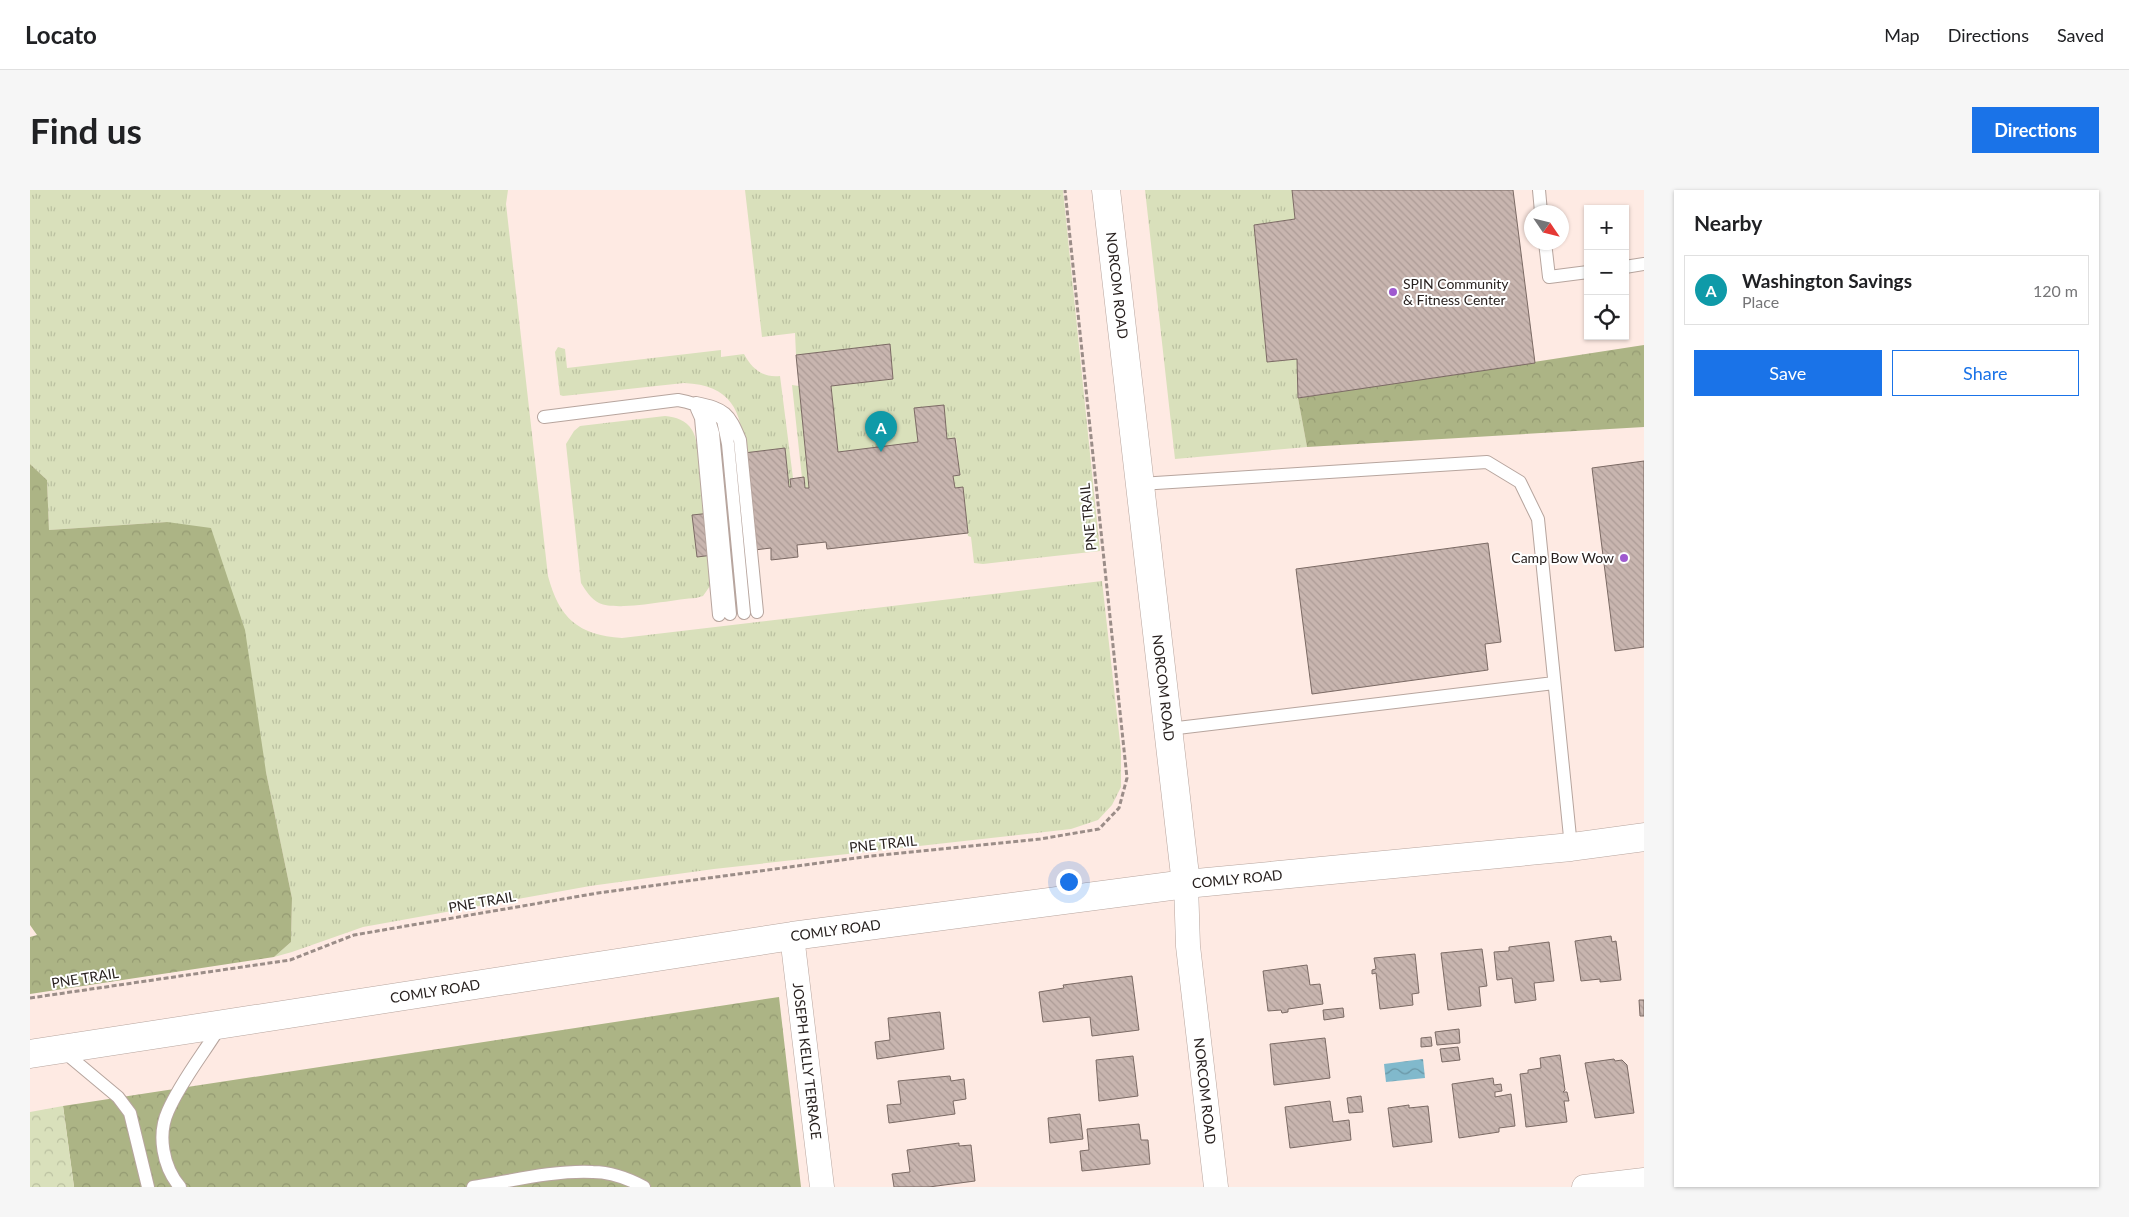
<!DOCTYPE html>
<meta charset="utf-8">
<style>
body{margin:0;font-family:Lato,sans-serif;background:#f6f6f6;color:#202124}
.controls{position:absolute;right:15px;top:15px;display:grid;overflow:hidden;border-radius:0px;box-shadow:0 1px 4px #0004}
.controls button{width:45px;height:45px;display:grid;place-items:center;padding:0;border:0;border-bottom:1px solid #e0e0e0;background:#fff;color:#202124;font:25px sans-serif}
.compass{position:absolute;left:1494px;top:15px;width:45px;height:45px;border-radius:50%;background:#fff;box-shadow:0 1px 4px #0004;rotate:125deg}
.you{position:absolute;left:1038px;top:691px;width:18px;height:18px;margin:-12px;border:4px solid #fff;border-radius:50%;background:#1a73e8;box-shadow:0 0 0 8px #1a73e833}
.badge{display:grid;place-items:center;width:32px;height:32px;border-radius:50%;background:#1a73e8;color:#fff;font-size:16px;font-weight:700}
.pin{position:absolute;translate:-50% -41px;filter:drop-shadow(0 1px 2px #0008)}
.pin::after{content:'';position:absolute;top:26px;width:18px;height:15px;background:inherit;clip-path:polygon(0 0,100% 0,50% 100%)}
.list{margin:0;padding:0;list-style:none}
h2{display:flex;justify-content:space-between;align-items:center;height:65px;margin:0;padding:0 20px;font-size:21px}
h2 small{font-size:16px;font-weight:400;color:#757577}
.list li{display:grid;grid-template-columns:32px 1fr auto;gap:15px;align-items:center;box-sizing:border-box;height:70px;margin:0 10px 10px;padding:0 10px;border:1px solid #e0e0e0;border-radius:0px}
.list b{display:block;font-size:19px;white-space:nowrap}
.list p{margin:0;font-size:16px;white-space:nowrap;color:#757577}
.list em{font-size:16px;font-style:normal;color:#757577}
.actions{display:flex;gap:10px;padding:15px 20px}
.actions a{flex:1;padding:11px 0;border:1px solid #1a73e8;border-radius:0px;text-align:center;font-size:18px;color:#1a73e8}
.actions .main{background:#1a73e8;color:#fff}
.icon{flex:none;width:28px;height:28px;fill:none;stroke:currentColor;stroke-width:2;stroke-linecap:round;stroke-linejoin:round}
.map{position:relative;flex:none;width:1614px;height:997px;overflow:hidden;border-radius:0px}
header{display:flex;align-items:center;gap:30px;box-sizing:border-box;height:70px;padding:0 25px;background:#fff;border-bottom:1px solid #e0e0e0}
header strong{font-size:24px}
nav{display:flex;gap:28px;margin-inline-start:auto;font-size:18px}
.intro{display:flex;align-items:center;justify-content:space-between;box-sizing:border-box;height:120px;padding:0 30px}
h1{margin:0;font-size:35px}
.button{padding:12px 22px;border-radius:0px;background:#1a73e8;color:#fff;font-size:18px;font-weight:700}
main{display:flex;gap:30px;padding:0 30px}
aside{flex:1;background:#fff;border-radius:0px;box-shadow:0 1px 4px #0004}
.map>svg:first-child{display:block}
.grass{fill:url(#grass-tufts)}
.forest{fill:url(#forest-crowns)}
.park{fill:url(#park-crowns)}
.water{fill:url(#water-waves)}
.building{fill:url(#building-back-hatch);stroke:#7b6a64}
.lines{fill:none;stroke-linecap:round;stroke-linejoin:round}
.service-casing{stroke:#b7a59e;stroke-width:14}
.minor-casing{stroke:#b7a59e;stroke-width:25}
.tertiary-casing{stroke:#b7a59e;stroke-width:29}
.path{stroke:#9b8d88;stroke-width:3;stroke-dasharray:5 2.5;stroke-linecap:butt}
.service{stroke:#fff;stroke-width:12}
.minor{stroke:#fff;stroke-width:24}
.tertiary{stroke:#fff;stroke-width:28}
.poi-dot{fill:#9f5acf;stroke:#fff;stroke-width:2}
.labels{text-anchor:middle;stroke-width:4;stroke-linejoin:round;paint-order:stroke}
.poi-label{font-size:14px;fill:#28211f;stroke:#fff;text-anchor:start}
.street-label{font-size:14px;fill:#28211f;stroke:#fff}
</style>
<header>
<strong>Locato</strong>
<nav><a>Map</a><a>Directions</a><a>Saved</a></nav>
</header>
<div class="intro"><h1>Find us</h1><a class="button">Directions</a></div>
<main>
<div class="map">
<svg width="1614" height="997" viewBox="0 0 1614 997">
<defs>
<pattern id="grass-tufts" width="24" height="20" patternUnits="userSpaceOnUse" patternTransform="scale(1.25)"><rect width="24" height="20" fill="#d9e0bb"/><path d="M3 7l-1-3M5 7V3M7 7l1-3M15 17l-1-3M17 17v-4M19 17l1-3" fill="none" stroke="#bac0a0"/></pattern>
<pattern id="forest-crowns" width="20" height="18" patternUnits="userSpaceOnUse" patternTransform="scale(1.25)"><rect width="20" height="18" fill="#acb485"/><path d="M2 6a3 3 0 1 1 6 0M12 15a3 3 0 1 1 6 0" fill="none" stroke="#949a72"/></pattern>
<pattern id="park-crowns" width="20" height="18" patternUnits="userSpaceOnUse" patternTransform="scale(1.25)"><rect width="20" height="18" fill="#d9e0bb"/><path d="M2 6a3 3 0 1 1 6 0M12 15a3 3 0 1 1 6 0" fill="none" stroke="#bac0a0"/></pattern>
<pattern id="water-waves" width="16" height="10" patternUnits="userSpaceOnUse" patternTransform="scale(1.25)"><rect width="16" height="10" fill="#81b9cc"/><path d="M0 5q4-4 8 0t8 0" fill="none" stroke="#6a96a5"/></pattern>
<pattern id="building-back-hatch" width="6" height="6" patternUnits="userSpaceOnUse" patternTransform="scale(1.25)"><rect width="6" height="6" fill="#c8b5af"/><path d="M-1 5l2 2M0 0l6 6M5-1l2 2" fill="none" stroke="#ac9b96"/></pattern>
</defs>
<rect width="100%" height="100%" fill="#feeae3"/>
<path class="grass" d="M0,0H478L476,14L518,386C529,428 548,445 592,448L1072,391L1091,561V597L1082,615L1068,630L1041,639L684,679L560,696L333,737L262,762L244,767L261,752L262,708L236,582L137,332L19,340L17,290L0,274Z
M715,0H1033L1070,361L953,374L944,373L941,347L938,346L933,297L925,298L923,286L930,285L926,248L917,249L913,215L884,218L888,252L808,262L801,196L863,189L860,155L766,165L765,143L732,147Z
M1115,0H1262L1265,29L1224,35L1237,172L1267,169L1268,208L1277,257L1145,269Z
M528,157L535,159L537,178L691,160V167L714,164C722,179 733,188 750,186L763,288L760,289L761,297H759L755,258L714,263C712,220 701,195 654,193L533,206L530,205L525,162Z
M762,195L769,196L779,298H775L774,288H772Z
M635,226C646,227 656,230 662,240C671,254 672,305 674,324L662,326L667,366L679,365L680,396L673,406L666,408C643,409 588,422 569,413C561,409 556,401 551,393L536,254L544,241L550,236Z"/>
<path class="forest" d="M1614,155V237L1277,257L1268,208Z
M0,274L17,290L19,340L137,332L181,338L215,440L236,582L262,708L261,752L244,767L0,804V747L7,745L0,735Z
M749,807L771,997H44L33,916Z"/>
<path class="park" d="M33,916L44,997H0V922Z"/>
<path class="water" d="M1393,869L1395,888L1356,892L1354,874Z"/>
<path class="building" d="M1262,0H1483L1505,173L1268,208L1267,169L1237,172L1224,35L1265,29Z
M860,154L863,189L801,196L808,262L888,252L884,218L914,215L917,249L925,248L930,285L923,286L925,298L933,297L938,343L797,359L796,352L767,355L768,367L741,370V358L667,367L662,325L720,319L714,263L755,258L759,297H761L760,289L774,287L775,298H779L766,165Z
M1614,271V457L1585,461L1562,278Z
M1458,353L1471,452L1455,454L1458,480L1282,504L1266,379Z
M1581,746L1582,752L1586,751L1591,790L1570,792V789L1551,791L1545,751Z
M1519,752L1524,791L1504,793L1506,810L1485,813L1482,788L1467,790L1464,762L1479,761V757Z
M1452,759L1457,796L1449,797L1451,816L1418,820L1411,763Z
M1385,764L1389,803L1382,804L1383,815L1350,819L1346,783L1342,784V780L1346,779L1344,768Z
M1277,775L1280,795L1290,794L1293,814L1258,819V822L1252,823L1251,820L1238,821L1233,781Z
M1102,786L1109,840L1062,846L1060,827L1013,832L1009,802L1034,798L1033,795Z
M1609,810H1614V826H1610Z
M1313,818L1314,827L1294,830L1293,820Z
M910,822L914,859L847,869L845,852L860,850L858,828Z
M1429,839L1430,853L1407,855L1405,842Z
M1401,847L1402,856L1391,857V848Z
M1295,848L1300,888L1244,895L1240,854Z
M1428,857L1430,870L1412,872L1410,859Z
M1530,865L1535,900L1533,902H1537L1539,911H1534L1537,932L1496,937L1490,884L1498,883V880L1511,878L1510,868Z
M1103,866L1108,906L1069,911L1066,870Z
M1584,869L1585,871L1592,870L1597,875L1604,923L1565,928L1555,873Z
M920,886L921,891L934,889L936,909L923,911L925,924L859,933L857,915L871,914L868,891Z
M1463,888L1464,895L1471,894L1472,901L1465,902V907L1481,904L1485,936L1469,938V942L1429,948L1422,894Z
M1331,906L1333,922L1319,923L1317,908Z
M1300,911L1303,932L1319,930L1321,950L1260,958L1255,917Z
M1379,915V918L1398,916L1402,952L1363,957L1358,918Z
M1050,924L1053,949L1020,953L1018,928Z
M1109,934L1111,950H1118L1120,974L1052,981L1050,961L1059,960L1057,939Z
M929,953V956L941,955L945,991L899,997H864L862,984L880,982L877,960Z"/>
<g class="lines">
<g class="service-casing">
<path id="service" d="M1509,0L1511,22
M1515,52L1519,87L1558,82
M1595,77L1614,74
M666,213C695,219 699,223 710,250L727,422
M667,219L671,228L689,425
M684,222L693,230L698,254L714,423
M514,227L648,210C673,214 677,220 683,243L700,424
M1110,294L1457,272L1490,292L1508,329L1541,657
M1139,539L1524,493
M33,861L88,907L100,923L118,997
M150,997C133,977 127,945 138,921C151,891 174,863 191,835
M443,997C481,991 525,980 563,982C580,982 599,989 614,997"/>
</g>
<g class="minor-casing">
<g id="minor">
<path id="s1" d="M1156,694L1158,756L1186,997"/>
<path id="s2" d="M762,746L792,997"/>
<path d="M1554,997L1614,990"/>
</g>
</g>
<g class="tertiary-casing">
<g id="tertiary">
<path id="s3" d="M1076,0L1156,694"/>
<path id="s4" d="M0,864L762,746L1156,694L1541,657L1614,647"/>
</g>
</g>
<path class="path" d="M0,808L260,770L324,745L568,703L841,666L1010,649L1069,639L1089,618L1097,588L1035,0"/>
<use href="#service" class="service"/>
<use href="#minor" class="minor"/>
<use href="#tertiary" class="tertiary"/>
</g>
<g class="poi-dot">
<circle cx="1363" cy="102" r="5"/>
<circle cx="1594" cy="368" r="5"/>
</g>
<g class="labels">
<g class="poi-label">
<text x="1373" y="99">SPIN Community<tspan x="1373" dy="16">&amp; Fitness Center</tspan></text>
<text x="1584" y="373" text-anchor="end">Camp Bow Wow</text>
</g>
<g class="street-label">
<text dy="5" stroke="none"><textPath href="#s3" startOffset="96">NORCOM ROAD</textPath></text>
<text transform="translate(1058 327) rotate(-96)" y="5">PNE TRAIL</text>
<text dy="5" stroke="none"><textPath href="#s3" startOffset="501">NORCOM ROAD</textPath></text>
<text transform="translate(853 654) rotate(-6)" y="5">PNE TRAIL</text>
<text dy="5" stroke="none"><textPath href="#s4" startOffset="1220">COMLY ROAD</textPath></text>
<text transform="translate(452 712) rotate(-10)" y="5">PNE TRAIL</text>
<text dy="5" stroke="none"><textPath href="#s4" startOffset="815">COMLY ROAD</textPath></text>
<text transform="translate(55 788) rotate(-9)" y="5">PNE TRAIL</text>
<text dy="5" stroke="none"><textPath href="#s4" startOffset="410">COMLY ROAD</textPath></text>
<text dy="5" stroke="none"><textPath href="#s2" startOffset="126">JOSEPH KELLY TERRACE</textPath></text>
<text dy="5" stroke="none"><textPath href="#s1" startOffset="208">NORCOM ROAD</textPath></text>
</g>
</g>
</svg>
<div class="controls">
<button>+</button>
<button>−</button>
<button><svg class="icon" aria-label="locate" viewBox="0 0 24 24"><circle cx="12" cy="12" r="6"/><path d="M12 2v4M12 18v4M2 12h4M18 12h4"/></svg></button>
</div>
<svg class="compass" viewBox="-18 -18 36 36"><path d="M0-13l5 13h-10z" fill="#e53935"/><path d="M0 13l5-13h-10z" fill="#757577"/></svg>
<div class="you"></div>
<div class="pin badge" style="left:851px;top:262px;background:#0f9aa8">A</div>
</div>
<aside>
<h2>Nearby<small></small></h2>
<ul class="list">
<li><span class="badge" style="background:#0f9aa8">A</span><div><b>Washington Savings</b><p>Place</p></div><em>120 m</em></li>
</ul>
<div class="actions"><a class="main">Save</a><a>Share</a></div>
</aside>
</main>
